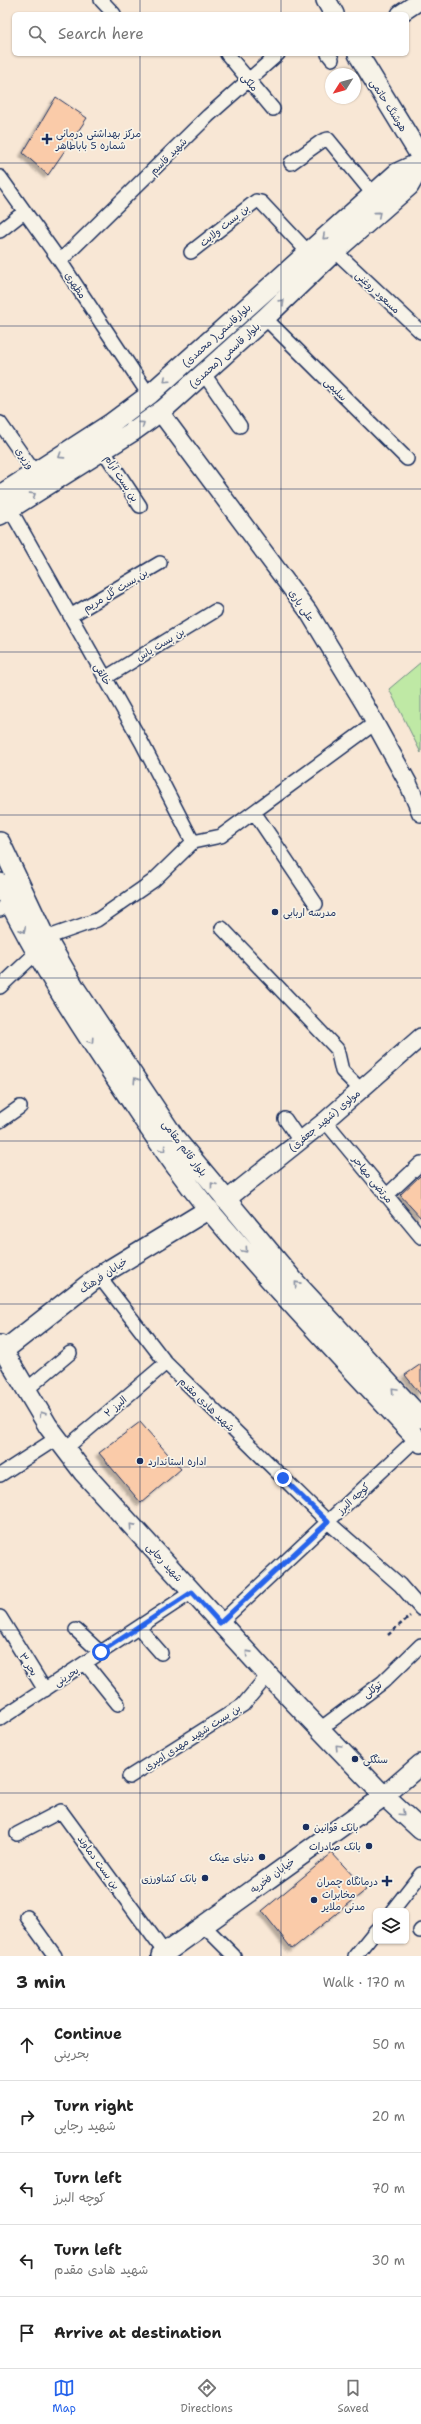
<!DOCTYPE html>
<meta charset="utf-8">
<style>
body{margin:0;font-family:"Shantell Sans","Playpen Sans Arabic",sans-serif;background:#f2f2f2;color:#222}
.controls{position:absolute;right:12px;bottom:12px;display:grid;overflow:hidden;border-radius:6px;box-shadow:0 1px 3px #0004}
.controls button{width:36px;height:36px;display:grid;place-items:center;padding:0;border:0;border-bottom:1px solid #e0e0e0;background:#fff;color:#222;font:20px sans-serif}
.compass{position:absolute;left:325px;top:68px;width:36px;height:36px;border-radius:50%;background:#fff;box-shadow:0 1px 3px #0004;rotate:233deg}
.stop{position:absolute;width:12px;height:12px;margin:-9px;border:3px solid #2563eb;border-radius:50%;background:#fff}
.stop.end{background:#2563eb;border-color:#fff;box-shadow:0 1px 4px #0008}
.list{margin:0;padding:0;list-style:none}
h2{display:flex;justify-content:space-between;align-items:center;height:52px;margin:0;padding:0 16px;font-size:17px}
h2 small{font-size:13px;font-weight:400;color:#767676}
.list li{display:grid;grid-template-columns:26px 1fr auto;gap:12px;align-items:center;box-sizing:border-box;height:72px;padding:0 16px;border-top:1px solid #e0e0e0}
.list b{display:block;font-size:15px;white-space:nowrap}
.list p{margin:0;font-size:13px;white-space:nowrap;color:#767676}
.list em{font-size:13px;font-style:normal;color:#767676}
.icon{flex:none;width:22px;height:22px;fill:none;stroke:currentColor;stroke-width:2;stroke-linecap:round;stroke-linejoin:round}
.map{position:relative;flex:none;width:421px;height:1956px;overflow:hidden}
.search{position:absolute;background:#fff;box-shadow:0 1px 3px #0004;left:12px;right:12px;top:12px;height:44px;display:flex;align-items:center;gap:10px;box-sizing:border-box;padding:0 14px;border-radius:6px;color:#767676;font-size:15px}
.sheet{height:412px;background:#fff}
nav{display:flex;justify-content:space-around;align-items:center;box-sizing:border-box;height:56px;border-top:1px solid #e0e0e0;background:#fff;font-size:11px;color:#767676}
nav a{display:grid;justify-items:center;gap:2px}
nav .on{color:#2563eb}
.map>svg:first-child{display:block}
.green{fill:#bfe9a5;stroke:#6d8c82}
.building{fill:#facba9;stroke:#1b2f5e;filter:url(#shadow)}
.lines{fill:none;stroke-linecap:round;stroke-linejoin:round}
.minor-casing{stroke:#1b2f5e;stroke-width:16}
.tertiary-casing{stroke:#1b2f5e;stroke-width:20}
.secondary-casing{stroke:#1b2f5e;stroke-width:22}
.path{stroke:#1b2f5e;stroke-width:2.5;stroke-dasharray:4 3;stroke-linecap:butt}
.minor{stroke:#f7f3e8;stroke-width:13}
.tertiary{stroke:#f7f3e8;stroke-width:17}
.secondary{stroke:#f7f3e8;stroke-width:19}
.oneway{stroke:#8991a3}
.route{stroke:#2563eb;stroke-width:5}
.grid{fill:none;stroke:#1b2f5e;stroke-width:1;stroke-opacity:0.55}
.poi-dot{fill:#1b2f5e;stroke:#f7f3e8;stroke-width:1.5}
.labels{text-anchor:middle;stroke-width:3.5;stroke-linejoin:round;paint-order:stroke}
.street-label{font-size:10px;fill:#1b2f5e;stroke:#f7f3e8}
.poi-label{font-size:10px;fill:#1b2f5e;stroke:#f7f3e8;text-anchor:start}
</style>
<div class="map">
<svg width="421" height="1956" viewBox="0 0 421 1956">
<defs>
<filter id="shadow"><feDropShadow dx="-3.5" dy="3.5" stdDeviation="1" flood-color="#0004"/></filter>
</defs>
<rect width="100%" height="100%" fill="#f8e7d5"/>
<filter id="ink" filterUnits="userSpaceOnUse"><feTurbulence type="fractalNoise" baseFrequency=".025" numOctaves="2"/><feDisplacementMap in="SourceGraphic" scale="8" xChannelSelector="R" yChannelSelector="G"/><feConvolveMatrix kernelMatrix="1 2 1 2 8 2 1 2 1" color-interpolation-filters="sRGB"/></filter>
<g filter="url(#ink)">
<path class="green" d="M421,662V753L389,689Z"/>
<path class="building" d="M56,97L87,118L48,175L23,153Z
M421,1175V1218L400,1195Z
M421,1364V1395L405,1375Z
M140,1422L181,1469L141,1503L99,1453Z
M332,1853L366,1890L292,1949L262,1911Z"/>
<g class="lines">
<g class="minor-casing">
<path id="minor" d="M101,0L114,14
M227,54L273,109
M328,54L332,59
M291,163L322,141L328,139L373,194
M0,177L60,261L149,395
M0,231L24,212
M335,251L421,332
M191,252L256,201L261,202L308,252
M60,261L208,116L278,54
M265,318L407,459
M204,374L240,426
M0,423L35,473
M103,450L140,506
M10,509L142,743L193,842
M70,616L160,563
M105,678L215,611
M254,812L316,904
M0,910L10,903
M222,928L337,1049L342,1071L361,1090
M46,938L97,920L153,881L193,842L221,836L375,723
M0,987L36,953
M285,1119L300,1141
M0,1121L20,1107
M325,1121L421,1237
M386,1196L421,1163
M99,1276L166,1363L328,1522L400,1585L421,1609
M26,1390L70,1353
M65,1449L166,1363
M0,1475L57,1438
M0,1617L45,1690
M220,1623L417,1438
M139,1628L161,1653
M76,1630L101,1653
M85,1663L118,1704
M0,1719L192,1592
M320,1729L383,1682L421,1645
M129,1777L243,1705L268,1675
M17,1834L61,1811L165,1953
M392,1911L421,1874
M27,1917L55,1956
M203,1925L234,1956
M420,1931L421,1930
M355,1956L376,1930"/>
</g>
<g class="tertiary-casing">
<path id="tertiary" d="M400,14L421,0
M160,412L308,611L365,705L408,783L421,813
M225,1201L325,1121L421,1037"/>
</g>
<g class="secondary-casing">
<path id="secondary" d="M326,0L334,14
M358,54L421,157
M0,495L110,424L149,395L397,173L421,162
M0,515L132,432L164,409L265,318L335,251L409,186L421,165
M0,842L42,931L75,988L175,1138L295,1282L421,1418
M0,883C35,955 74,1017 119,1083C148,1126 176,1170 209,1210C277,1290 349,1367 421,1443
M0,1345L48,1426L83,1472L268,1675L384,1796L421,1830
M3,1351L99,1276L209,1209
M161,1956L384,1796L421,1764"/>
</g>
<path class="path" d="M388,1635L410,1616"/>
<use href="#minor" class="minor"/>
<use href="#tertiary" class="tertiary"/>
<use href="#secondary" class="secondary"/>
</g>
<defs><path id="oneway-chevron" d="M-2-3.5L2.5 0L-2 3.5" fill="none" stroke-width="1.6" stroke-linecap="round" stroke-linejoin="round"/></defs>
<g class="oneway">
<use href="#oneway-chevron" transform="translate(378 214) rotate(-41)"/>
<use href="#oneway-chevron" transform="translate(325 237) rotate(138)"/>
<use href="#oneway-chevron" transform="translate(282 302) rotate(-44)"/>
<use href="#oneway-chevron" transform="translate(166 380) rotate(138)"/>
<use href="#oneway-chevron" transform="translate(142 424) rotate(-36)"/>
<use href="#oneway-chevron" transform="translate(61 456) rotate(147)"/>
<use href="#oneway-chevron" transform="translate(33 495) rotate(-32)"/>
<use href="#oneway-chevron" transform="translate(23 930) rotate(64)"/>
<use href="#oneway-chevron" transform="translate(91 1041) rotate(56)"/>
<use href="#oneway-chevron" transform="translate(136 1080) rotate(-124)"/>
<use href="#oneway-chevron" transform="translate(163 1149) rotate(54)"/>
<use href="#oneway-chevron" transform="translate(213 1185) rotate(-128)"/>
<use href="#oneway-chevron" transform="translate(245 1250) rotate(49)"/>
<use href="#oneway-chevron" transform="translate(297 1284) rotate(-132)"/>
<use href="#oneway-chevron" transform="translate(394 1390) rotate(-133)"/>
<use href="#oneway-chevron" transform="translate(42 1414) rotate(-122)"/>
<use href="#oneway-chevron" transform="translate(132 1526) rotate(-132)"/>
<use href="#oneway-chevron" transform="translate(248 1653) rotate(-132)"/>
<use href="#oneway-chevron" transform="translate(338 1747) rotate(-134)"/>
<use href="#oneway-chevron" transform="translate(402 1813) rotate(43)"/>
</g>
</g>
<g class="lines" filter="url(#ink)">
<path class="route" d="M101,1652L192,1592L220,1623L328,1522L283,1478"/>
</g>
<path class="grid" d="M140,0V14M281,0V14M140,54V1956M281,54V1956M0,163H421M0,326H421M0,489H421M0,652H421M0,815H421M0,978H421M0,1141H421M0,1304H421M0,1467H421M0,1630H421M0,1793H421"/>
<g class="poi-dot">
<path d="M45 133h4v4h4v4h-4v4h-4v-4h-4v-4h4z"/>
<circle cx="275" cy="912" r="4"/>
<circle cx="140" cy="1461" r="4"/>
<circle cx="355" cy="1759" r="4"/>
<circle cx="306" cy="1827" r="4"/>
<circle cx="369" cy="1846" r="4"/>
<circle cx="262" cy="1857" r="4"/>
<circle cx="205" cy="1878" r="4"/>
<path d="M385 1875h4v4h4v4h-4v4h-4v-4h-4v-4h4z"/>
<circle cx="314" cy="1900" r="4"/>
</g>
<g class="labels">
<g class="street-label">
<text transform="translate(250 82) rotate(50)" y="4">ملکی</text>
<text transform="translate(389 105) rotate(58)" y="4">هوشنگ حاتمی</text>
<text transform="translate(168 156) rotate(-45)" y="4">شهید قاسم</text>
<text transform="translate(224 225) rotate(-39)" y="4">بن بست ولایت</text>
<text transform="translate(76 285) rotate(56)" y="4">مظهری</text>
<text transform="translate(378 292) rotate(43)" y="4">مسعود روغنی</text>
<text transform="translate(216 335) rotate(-42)" y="4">بلوارقاسمی( محمدی)</text>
<text transform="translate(224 355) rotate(-42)" y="4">بلوار قاسمی (محمدی)</text>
<text transform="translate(336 389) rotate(45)" y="4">سلیمی</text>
<text transform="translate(25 458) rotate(55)" y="4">وزیری</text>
<text transform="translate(122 478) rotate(57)" y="4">بن بست آرام</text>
<text transform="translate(115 590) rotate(-31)" y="4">بن بست گل مریم</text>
<text transform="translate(302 605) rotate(55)" y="4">علی یاری</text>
<text transform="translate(160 644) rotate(-31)" y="4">بن بست یاس</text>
<text transform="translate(103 674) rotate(60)" y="4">خالقی</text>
<text transform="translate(324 1120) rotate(-40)" y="4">مولوی (شهید جعفری)</text>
<text transform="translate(185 1148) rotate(53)" y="4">بلوار قائم مقامی</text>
<text transform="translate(373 1179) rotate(51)" y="4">مرتضی مهاجر</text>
<text transform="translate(103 1275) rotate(-34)" y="4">خیابان فرهنگ</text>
<text transform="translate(207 1404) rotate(44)" y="4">شهید هادی مقدم</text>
<text transform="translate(115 1406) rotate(-40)" y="4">البرز ۲</text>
<text transform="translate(353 1498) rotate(-43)" y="4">کوچه البرز</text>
<text transform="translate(165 1562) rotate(48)" y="4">شهید رجایی</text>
<text transform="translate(29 1664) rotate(58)" y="4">بحر ۳</text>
<text transform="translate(66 1676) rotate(-33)" y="4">بحرینی</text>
<text transform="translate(372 1689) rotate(-36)" y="4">توکلی</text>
<text transform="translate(192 1737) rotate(-33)" y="4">بن بست شهید مهدی امیری</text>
<text transform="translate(99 1862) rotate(54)" y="4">بن بست دماوند</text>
<text transform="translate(272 1875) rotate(-36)" y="4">خیابان فخریه</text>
</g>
<g class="poi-label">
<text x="56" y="137">مرکز بهداشتی درمانی<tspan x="56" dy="12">شماره 5 باباطاهر</tspan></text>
<text x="283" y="916">مدرسه اربابی</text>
<text x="148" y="1465">اداره استاندارد</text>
<text x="363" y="1763">سنگکی</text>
<text x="314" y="1831">بانک قوانین</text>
<text x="361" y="1850" text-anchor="end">بانک صادرات</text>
<text x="254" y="1861" text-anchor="end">دنیای عینک</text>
<text x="197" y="1882" text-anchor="end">بانک کشاورزی</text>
<text x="378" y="1885" text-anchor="end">درمانگاه چمران</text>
<text x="322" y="1898">مخابرات<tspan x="322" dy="12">مدنی ملایر</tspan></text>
</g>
</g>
</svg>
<div class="controls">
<button><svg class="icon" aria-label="layers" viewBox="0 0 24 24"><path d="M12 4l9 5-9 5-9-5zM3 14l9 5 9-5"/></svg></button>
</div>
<svg class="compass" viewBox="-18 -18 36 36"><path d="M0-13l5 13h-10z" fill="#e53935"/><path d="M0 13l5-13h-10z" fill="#767676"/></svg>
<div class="stop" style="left:101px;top:1652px"></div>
<div class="stop end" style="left:283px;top:1478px"></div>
<div class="search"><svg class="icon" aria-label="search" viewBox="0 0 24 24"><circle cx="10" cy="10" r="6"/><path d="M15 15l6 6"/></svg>Search here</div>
</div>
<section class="sheet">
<h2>3 min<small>Walk · 170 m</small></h2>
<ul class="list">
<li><svg class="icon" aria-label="ahead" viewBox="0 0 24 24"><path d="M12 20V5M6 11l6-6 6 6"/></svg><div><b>Continue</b><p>بحرینی</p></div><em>50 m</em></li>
<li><svg class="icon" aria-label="right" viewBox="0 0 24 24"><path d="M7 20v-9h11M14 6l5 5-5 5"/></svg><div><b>Turn right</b><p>شهید رجایی</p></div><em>20 m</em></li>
<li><svg class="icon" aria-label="left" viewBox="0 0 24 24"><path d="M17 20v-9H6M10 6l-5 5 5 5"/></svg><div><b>Turn left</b><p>کوچه البرز</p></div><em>70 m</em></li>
<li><svg class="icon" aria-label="left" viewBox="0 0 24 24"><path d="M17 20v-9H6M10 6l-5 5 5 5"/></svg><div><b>Turn left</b><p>شهید هادی مقدم</p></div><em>30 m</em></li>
<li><svg class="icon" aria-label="arrive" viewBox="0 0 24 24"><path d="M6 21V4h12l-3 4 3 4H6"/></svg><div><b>Arrive at destination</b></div></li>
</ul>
</section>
<nav>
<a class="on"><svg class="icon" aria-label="map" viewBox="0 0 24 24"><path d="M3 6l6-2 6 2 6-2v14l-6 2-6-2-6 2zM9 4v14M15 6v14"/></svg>Map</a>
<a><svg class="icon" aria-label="directions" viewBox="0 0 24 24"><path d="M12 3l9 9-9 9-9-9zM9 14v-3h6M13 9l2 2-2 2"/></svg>Directions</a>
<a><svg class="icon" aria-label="saved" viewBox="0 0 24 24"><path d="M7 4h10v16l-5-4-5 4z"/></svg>Saved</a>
</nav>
